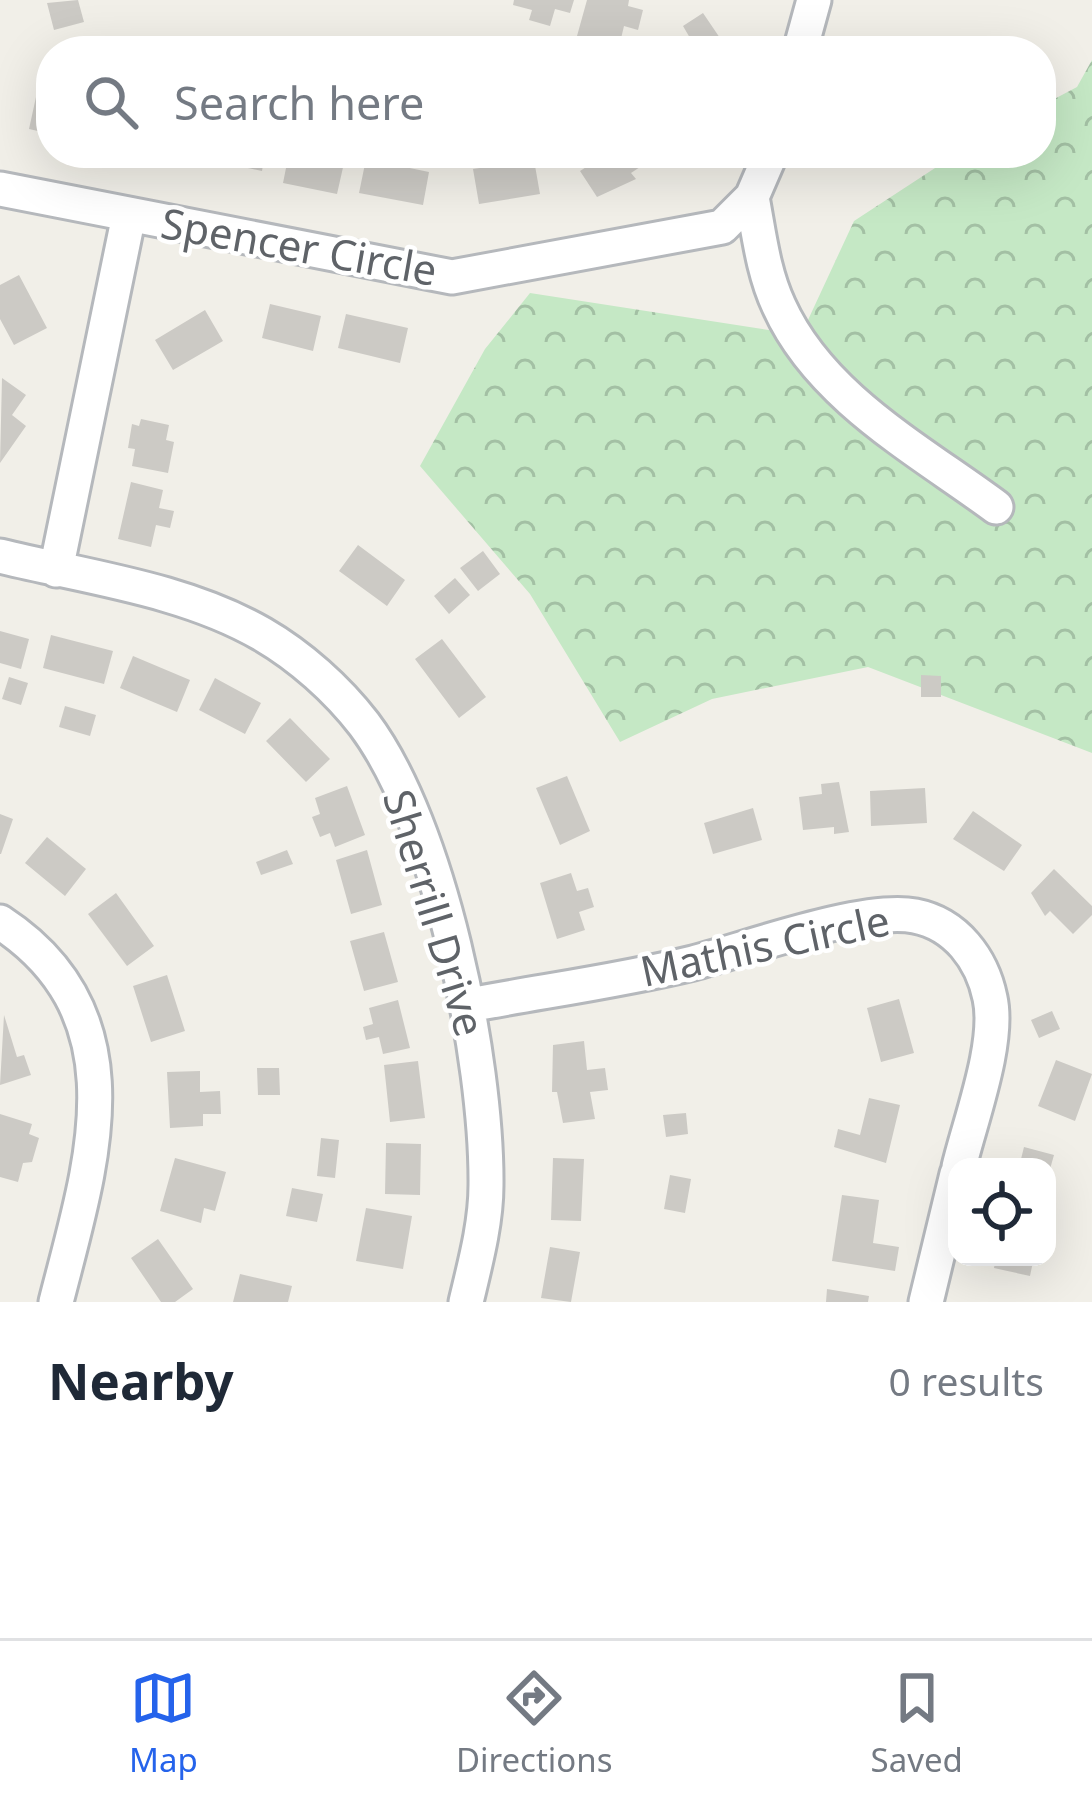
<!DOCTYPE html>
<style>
body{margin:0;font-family:"Noto Sans",sans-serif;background:#f6f6f7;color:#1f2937}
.controls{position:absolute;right:36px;bottom:36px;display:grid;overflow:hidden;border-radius:24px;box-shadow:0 12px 48px #0002}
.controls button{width:108px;height:108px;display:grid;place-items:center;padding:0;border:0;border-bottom:3px solid #e0e1e3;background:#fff;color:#1f2937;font:60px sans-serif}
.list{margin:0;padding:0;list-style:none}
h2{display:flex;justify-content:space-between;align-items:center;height:156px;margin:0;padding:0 48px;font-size:51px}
h2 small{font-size:39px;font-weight:400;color:#747a83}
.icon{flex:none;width:66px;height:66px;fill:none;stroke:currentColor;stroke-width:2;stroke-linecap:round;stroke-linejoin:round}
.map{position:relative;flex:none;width:1092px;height:1302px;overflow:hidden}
.search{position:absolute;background:#fff;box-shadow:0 12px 48px #0002;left:36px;right:36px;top:36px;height:132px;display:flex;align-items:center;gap:30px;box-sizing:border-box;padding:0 42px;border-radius:48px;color:#747a83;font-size:45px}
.sheet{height:336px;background:#fff}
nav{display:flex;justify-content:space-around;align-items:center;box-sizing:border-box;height:168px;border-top:3px solid #e0e1e3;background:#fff;font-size:33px;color:#747a83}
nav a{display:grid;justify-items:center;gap:6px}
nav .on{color:#2563eb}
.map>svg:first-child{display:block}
.forest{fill:url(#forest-crowns)}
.building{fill:#cccac5}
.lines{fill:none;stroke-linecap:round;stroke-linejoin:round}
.minor-casing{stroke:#b5b8bc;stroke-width:39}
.minor{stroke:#fff;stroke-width:33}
.labels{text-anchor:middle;stroke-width:9;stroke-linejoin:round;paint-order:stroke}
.street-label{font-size:42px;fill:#5f6368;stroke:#fff}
</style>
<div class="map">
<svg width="1092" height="1302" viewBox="0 0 1092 1302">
<defs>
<pattern id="forest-crowns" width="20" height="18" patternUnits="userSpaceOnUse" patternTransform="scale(3)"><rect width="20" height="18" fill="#c5e8c5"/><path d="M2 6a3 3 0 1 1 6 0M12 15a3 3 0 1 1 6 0" fill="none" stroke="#a3c0a4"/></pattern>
</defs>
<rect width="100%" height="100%" fill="#f1efe8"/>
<path class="forest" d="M1092,60V753L868,667L712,699L620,742L530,594L420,466L485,349L530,293L801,335L854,221L958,153H1041V106L1077,87Z"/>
<path class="building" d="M78,0L84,22L54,30L47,3Z
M514,0H574L570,13L555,9L550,26L529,20L532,10L513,5Z
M587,0H629L628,6L643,10L638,30L624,26L619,47L577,36Z
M703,13L722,41L716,45L720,51H684L680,45L690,38L683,26Z
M36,97L51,100V134L29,129Z
M203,153H265L262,171L202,158Z
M289,153L344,163L337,194L283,183Z
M608,153H635L643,165L631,173L636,179L597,197L580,171Z
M366,159L429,172L423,205L359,193Z
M534,160L540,194L479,204L473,169Z
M19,275L47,328L14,345L0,319V285Z
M270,304L321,316L313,351L262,338Z
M205,310L223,341L173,370L155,340Z
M346,314L408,328L400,363L338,348Z
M2,378L26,395L12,415L26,426L0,463Z
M141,419L169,425L166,440L174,442L168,473L132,466L135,449L128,448L132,424L139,426Z
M131,482L163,490L159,508L174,511L170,528L156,525L151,547L118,539Z
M358,545L405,580L387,606L339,571Z
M483,551L500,574L478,591L460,568Z
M455,578L470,595L449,614L434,596Z
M0,631L29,639L21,669L0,663Z
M51,635L113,651L104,684L43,668Z
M442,639L486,697L459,718L415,659Z
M133,656L190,680L177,712L120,688Z
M921,675L941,676V697H921Z
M9,677L28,683L21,705L2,699Z
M215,678L261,703L245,734L199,710Z
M65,706L96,715L90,736L59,727Z
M290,718L330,759L306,782L266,741Z
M567,776L590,831L560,845L536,788Z
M839,782L849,832L834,834V827L803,830L799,797L822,794L821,784Z
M347,786L365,835L335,847L330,833L320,837L312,817L320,814L315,798Z
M925,788L927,823L871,826L870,791Z
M753,808L762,840L713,854L704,823Z
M973,811L1022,845L1004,871L953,839Z
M0,814L13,819L1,854H0Z
M47,837L86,869L65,896L25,863Z
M287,850L293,864L261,875L256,862Z
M367,850L382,905L351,914L336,860Z
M1054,869L1092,906V915L1073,934L1050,911L1045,916L1031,893Z
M571,873L577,891L588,888L594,907L579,912L585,930L557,939L540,883Z
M116,893L154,946L127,966L88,914Z
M384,932L398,982L364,991L350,941Z
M167,975L185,1031L151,1042L133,986Z
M899,999L914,1053L881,1062L867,1008Z
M398,1000L410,1048L383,1054L379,1037L366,1040L363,1027L373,1024L369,1008Z
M1052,1011L1060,1029L1039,1038L1031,1020Z
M4,1015L17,1057L24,1055L31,1075L0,1085Z
M584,1041L587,1070L605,1068L608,1090L590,1092L595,1119L563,1123L557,1092H552L553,1045Z
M1056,1060L1092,1074L1075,1121L1038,1106Z
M418,1061L425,1118L390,1122L384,1065Z
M257,1068H279L280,1095H258Z
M200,1071V1092L220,1091L221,1114H203V1126L170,1128L167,1072Z
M869,1098L900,1105L886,1163L834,1147L838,1129L860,1135Z
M686,1113L688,1134L666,1137L663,1115Z
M0,1114L32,1124L29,1134L39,1138L32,1162L23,1163L18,1182L0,1177Z
M321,1138L339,1140L335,1178L317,1176Z
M386,1143L421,1144L420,1195L385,1194Z
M1024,1147L1054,1155L1048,1176L1047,1167H1019Z
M175,1158L226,1172L215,1211L204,1208L201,1223L160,1211Z
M553,1158L584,1159L581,1221L551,1220Z
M670,1175L691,1179L685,1213L664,1209Z
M292,1188L323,1194L317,1222L286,1216Z
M842,1195L879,1200L873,1243L899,1247L895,1271L832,1261Z
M366,1208L412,1216L403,1269L356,1261Z
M158,1239L193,1289L175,1302H161L131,1258Z
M550,1247L580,1252L571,1302L541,1298Z
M996,1257H1034L1030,1276L994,1268Z
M240,1274L292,1286L288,1302H233Z
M827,1289L869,1296L868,1302H826Z"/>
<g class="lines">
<g class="minor-casing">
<path id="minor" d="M800,51L814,0
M0,189L452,277L722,227L752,197L771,153
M752,197C759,234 763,272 779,306C820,397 919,450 996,507
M0,556C86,577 184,589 262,634C300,656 337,689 364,724C440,825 487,1059 486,1185C486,1224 475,1264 466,1302
M56,570L129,215
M0,922C144,1016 90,1168 56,1302
M469,1005C543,991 619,981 693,963C746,949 864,906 915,916C956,924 982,959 990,998C1000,1043 970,1121 959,1167
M926,1302L957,1174"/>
</g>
<use href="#minor" class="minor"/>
</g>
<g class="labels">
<g class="street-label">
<text transform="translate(299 247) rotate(10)" y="15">Spencer Circle</text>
<text transform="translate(434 913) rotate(73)" y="15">Sherrill Drive</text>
<text transform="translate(765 946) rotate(-12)" y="15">Mathis Circle</text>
</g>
</g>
</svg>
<div class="controls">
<button><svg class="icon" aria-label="locate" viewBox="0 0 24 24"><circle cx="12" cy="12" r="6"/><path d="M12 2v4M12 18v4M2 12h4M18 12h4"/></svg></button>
</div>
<div class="search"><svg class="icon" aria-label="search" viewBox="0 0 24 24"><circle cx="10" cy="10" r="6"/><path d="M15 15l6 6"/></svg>Search here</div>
</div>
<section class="sheet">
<h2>Nearby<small>0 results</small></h2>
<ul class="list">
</ul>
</section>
<nav>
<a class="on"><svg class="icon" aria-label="map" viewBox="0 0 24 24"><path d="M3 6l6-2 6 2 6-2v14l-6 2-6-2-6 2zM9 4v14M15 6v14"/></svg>Map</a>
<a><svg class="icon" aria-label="directions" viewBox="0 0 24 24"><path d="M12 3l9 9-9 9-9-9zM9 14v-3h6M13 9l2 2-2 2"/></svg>Directions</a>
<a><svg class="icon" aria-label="saved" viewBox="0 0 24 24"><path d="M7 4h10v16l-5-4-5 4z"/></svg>Saved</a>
</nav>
